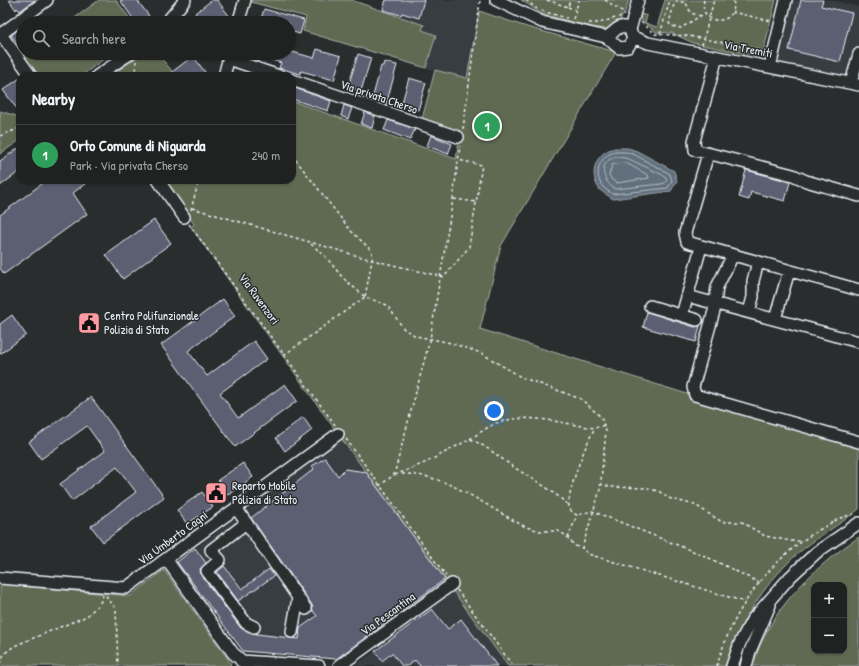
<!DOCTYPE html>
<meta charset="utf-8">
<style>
body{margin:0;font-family:"Patrick Hand",sans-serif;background:#282a2a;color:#f1f3f6}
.controls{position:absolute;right:12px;bottom:12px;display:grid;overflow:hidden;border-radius:8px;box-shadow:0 1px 3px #0004}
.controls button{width:36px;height:36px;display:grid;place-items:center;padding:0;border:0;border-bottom:1px solid #3d3f40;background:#202222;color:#f1f3f6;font:20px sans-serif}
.you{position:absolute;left:494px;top:411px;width:14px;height:14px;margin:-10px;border:3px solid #fff;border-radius:50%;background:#1a73e8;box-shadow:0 0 0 6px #1a73e833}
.badge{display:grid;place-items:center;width:26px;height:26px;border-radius:50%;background:#ff9aa2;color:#fff;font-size:13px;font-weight:700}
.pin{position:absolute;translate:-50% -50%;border:2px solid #fff;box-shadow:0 1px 4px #0006}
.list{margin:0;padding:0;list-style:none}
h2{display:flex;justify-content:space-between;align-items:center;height:52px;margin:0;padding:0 16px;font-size:17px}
h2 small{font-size:13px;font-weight:400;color:#a2a4a5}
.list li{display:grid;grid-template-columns:26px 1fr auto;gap:12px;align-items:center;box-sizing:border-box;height:60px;padding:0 16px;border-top:1px solid #3d3f40}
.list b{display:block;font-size:15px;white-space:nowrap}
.list p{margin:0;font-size:13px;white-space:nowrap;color:#a2a4a5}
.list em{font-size:13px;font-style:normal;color:#a2a4a5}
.icon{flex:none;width:22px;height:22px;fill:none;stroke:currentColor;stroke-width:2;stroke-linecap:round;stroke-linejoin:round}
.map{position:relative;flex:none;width:859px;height:666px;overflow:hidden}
.search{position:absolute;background:#202222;box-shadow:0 1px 3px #0004;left:16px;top:16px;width:280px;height:44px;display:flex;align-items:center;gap:10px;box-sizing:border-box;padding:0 14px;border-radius:22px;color:#a2a4a5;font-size:15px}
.panel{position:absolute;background:#202222;box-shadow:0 1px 3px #0004;left:16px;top:72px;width:280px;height:112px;border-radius:12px}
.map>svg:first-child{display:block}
.built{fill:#393c42}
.green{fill:#606b52;stroke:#a4aea5;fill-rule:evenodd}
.water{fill:#626f7d;stroke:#98a3ae}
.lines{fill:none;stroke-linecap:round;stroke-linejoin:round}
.shore{stroke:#b2bdc7;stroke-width:1}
.building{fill:#5b5f71;stroke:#e8f1f8}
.minor-casing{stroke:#e8f1f8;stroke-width:14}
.path{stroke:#e8f1f8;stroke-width:1.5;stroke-dasharray:3 3;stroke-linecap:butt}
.minor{stroke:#2a2d2e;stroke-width:11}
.labels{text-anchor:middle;stroke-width:3;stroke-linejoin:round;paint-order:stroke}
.street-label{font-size:12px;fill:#e8f1f8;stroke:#2a2d2e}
.poi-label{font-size:12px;fill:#e8f1f8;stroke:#2a2d2e;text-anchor:start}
</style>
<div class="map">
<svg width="859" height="666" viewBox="0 0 859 666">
<rect width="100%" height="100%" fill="#2a2d2e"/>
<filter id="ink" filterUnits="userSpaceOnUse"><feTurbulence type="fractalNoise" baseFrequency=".025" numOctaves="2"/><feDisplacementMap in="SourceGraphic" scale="8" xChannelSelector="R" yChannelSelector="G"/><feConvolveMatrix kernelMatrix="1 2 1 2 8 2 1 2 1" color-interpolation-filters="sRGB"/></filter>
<g filter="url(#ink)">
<path class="built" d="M383,0H479L467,78L426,68L436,35L422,30L423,25L381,11Z
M792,0H831L859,7V80L777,61Z
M342,439L445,579L336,659L243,651L177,562Z
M454,591L508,666H354L375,651Z"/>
<path class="green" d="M99,0H116L133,23H68Z
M251,0H351L424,25L422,30L436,35L426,68L303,31L306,17L251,2Z
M521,0H629L625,12L621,19L606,29L596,28L542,14Z
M665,0H776L762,57L693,43L672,33L656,32L640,19L641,14L647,16L645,23L657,27Z
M479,11L527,27L616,52L501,246L480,329L859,448V509C838,526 815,538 795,556C762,587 739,624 725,666H508L338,434L191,227L194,224L164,180H292V101L456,159L460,133L422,119L435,70L467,78Z
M28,53H112L81,76H38L24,56Z
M142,53H157L176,76H111Z
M0,111L20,117V140L0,154Z
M859,537V666H753C767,612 814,567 859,537ZM814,585H844V651H814Z
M164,570L230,662L231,666H0V584L130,596Z"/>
<path class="water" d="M615,148H628L637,151L674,171L677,181L671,191L613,199C609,196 603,193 600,190C588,174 595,152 615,148Z"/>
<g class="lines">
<path class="shore" d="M615,152H627L635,155L670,174L672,181L668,188L613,194C610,192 605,190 603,187C593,174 599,156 615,152Z
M616,157C629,157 634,162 646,167C653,171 660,173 666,177L667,180L665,183L661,184L615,189C602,181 597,161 616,157Z
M626,163L648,175L649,178L617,183L612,180L609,175L612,165Z"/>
</g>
<path class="building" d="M9,0H35L20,11L17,8L16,10Z
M120,0H137L149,16L136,23Z
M212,0H217L230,17L222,23H203L195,13Z
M386,0H424L419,18L402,13L401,15L383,10Z
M801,0H823L821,6L852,13L840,62L789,50Z
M264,9L304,20L300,34L289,31V23H260Z
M23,26V43L20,46L11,35Z
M317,49L341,56L334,80L301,71L300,74L279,68L281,63L260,56L258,62L251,59L253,53H289V51L314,58Z
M358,54L371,58L361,91L348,87Z
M193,56L208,76H175L172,72Z
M384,62L397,65L386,105L373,100L374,97L373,96L381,66H383Z
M20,78V113L3,90Z
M409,78L426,83L418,110L401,106Z
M292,87L331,101L328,111L292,99Z
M344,105L352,108L348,119L341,116Z
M365,112L375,116L372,128L361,124Z
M388,120L415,129L410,140L384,130Z
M431,135L452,144L448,154L427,146Z
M20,147V171L0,186V161Z
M746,170L790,182L785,201L751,192L749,200L739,197Z
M47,180H90L73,193L87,214L4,274L0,268V215Z
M154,220L171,243L123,279L106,255Z
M223,299L235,316L188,351L207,376L254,341L267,359L220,393L238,418L285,384L297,401L235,447L161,345Z
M647,312L695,327L700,326L696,342L643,327Z
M12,315L26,335L0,354V324Z
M91,397L164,497L103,542L91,526L136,492L117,467L72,501L60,484L105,451L87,426L41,459L29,442Z
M303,417L312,430L285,451L276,438Z
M325,458L338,476L345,469L366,472L445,579L336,659L243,651L177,562L195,548L206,563L200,569L201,575L240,627L248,633L299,639L300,628L317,616L313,611L312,605L251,518L314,469L312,466Z
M243,463L253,477L228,495L218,480Z
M202,492L213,507L187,524L177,510Z
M224,566L242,589L269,569L274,576L238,601L217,572Z
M432,609L448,629L461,619L497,666H420L415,660L408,666H402L392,653L382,661L375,651Z"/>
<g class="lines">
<g class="minor-casing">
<path id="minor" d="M496,0L542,22L606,37L619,48L628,47L633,39L630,30C618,21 616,33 606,37
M166,23L185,0
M238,23L245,0
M630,30L638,0
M0,33L31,76
M1,34L47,0
M633,37L648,43L859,85
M717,57L694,141L695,150L793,175L806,181L859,196
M229,59L279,76
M770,67L786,0
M97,76L131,53
M224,76L230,53
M292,80L458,137
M851,83L859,54
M708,154L685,233L687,242L859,290
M158,180L184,217
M733,255L717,287L714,311L693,387L695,395L859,442
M687,296L859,342
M650,306L697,320
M749,312L753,297V281L758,262
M682,315L701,247
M775,319L789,271
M236,508L306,609
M246,523L211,550L220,560L207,571L246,623L254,627
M166,559L233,653L248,666
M0,578L126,588L338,434
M292,632L298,598
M241,661L319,666
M339,666L452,584
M732,666L740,643L752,620L790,577L817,552L859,523
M746,666L750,651L770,605"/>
</g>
<path class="path" d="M526,0L537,9
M547,0L568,7L570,0
M605,0L625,13
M704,0C698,28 740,26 733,0
M568,7L576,10
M542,11L567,18
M732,12L771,21
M701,16L691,13L686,3L677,1L674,4L669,23L671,26L681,28L705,13
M573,19L579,0
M641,22L655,34L689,36L764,51
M589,23H599L625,15
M660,34L670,0
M702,45L714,0
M136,76V61
M0,116L1,115
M463,129L480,1
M0,136L20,128
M292,155L351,231L372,251V260L365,297
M454,199L476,202
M192,208L372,260L444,277L469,247L482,165L458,160
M191,210L199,180
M189,224L335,425
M311,244L325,256L343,278L365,297
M284,355L365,297L387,305L404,329L416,336L451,343L481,353L521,377L581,399L601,417L606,431L600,490L582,548L588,554L745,602
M604,425L595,428C587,440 567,492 569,506C570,511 573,513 577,515L592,511L705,556L760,583
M346,439L446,576
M470,439C478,434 486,428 494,424C525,411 563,424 595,428
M402,474C448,473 487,508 526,527L540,531H558L565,535L575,546L582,548
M395,475L427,462L470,439C487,446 500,458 515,468C534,480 553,490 569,506
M600,484L611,487L648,488L660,492L668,498L695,505L722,522H742L765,536L791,541H801
M379,486L394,475L430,339L453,199L460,146
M568,538L577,515
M457,590L513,666
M106,596L116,609L118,666
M0,663L4,654L14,646L87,616L100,603L103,595
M717,666C732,610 769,560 819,530C831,523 841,516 855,514"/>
<use href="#minor" class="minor"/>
</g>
</g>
<defs>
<g id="civic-square" transform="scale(1.15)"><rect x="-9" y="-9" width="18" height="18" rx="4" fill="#ff9aa2" stroke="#2a2d2e"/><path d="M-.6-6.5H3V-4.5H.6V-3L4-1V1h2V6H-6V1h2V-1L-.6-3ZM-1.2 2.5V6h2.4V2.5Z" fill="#111"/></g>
</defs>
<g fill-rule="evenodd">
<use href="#civic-square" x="89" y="323"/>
<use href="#civic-square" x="216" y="493"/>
</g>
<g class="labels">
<g class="street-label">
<text transform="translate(748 49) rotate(11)" y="4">Via Tremiti</text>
<text transform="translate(379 97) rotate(19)" y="4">Via privata Cherso</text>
<text transform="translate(259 299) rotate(54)" y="4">Via Ruvenzori</text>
<text transform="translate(173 538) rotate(-36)" y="4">Via Umberto Cagni</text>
<text transform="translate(388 614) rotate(-36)" y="4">Via Pescantina</text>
</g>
<g class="poi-label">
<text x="104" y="320">Centro Polifunzionale<tspan x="104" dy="14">Polizia di Stato</tspan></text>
<text x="232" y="490">Reparto Mobile<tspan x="232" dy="14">Polizia di Stato</tspan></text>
</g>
</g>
</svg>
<div class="controls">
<button>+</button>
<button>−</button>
</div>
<div class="you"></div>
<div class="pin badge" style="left:487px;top:126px;background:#2e9e5b">1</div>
<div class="search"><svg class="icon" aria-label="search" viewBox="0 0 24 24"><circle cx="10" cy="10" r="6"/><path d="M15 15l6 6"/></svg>Search here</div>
<section class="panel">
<h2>Nearby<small></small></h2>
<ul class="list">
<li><span class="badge" style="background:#2e9e5b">1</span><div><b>Orto Comune di Niguarda</b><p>Park · Via privata Cherso</p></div><em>240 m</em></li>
</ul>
</section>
</div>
